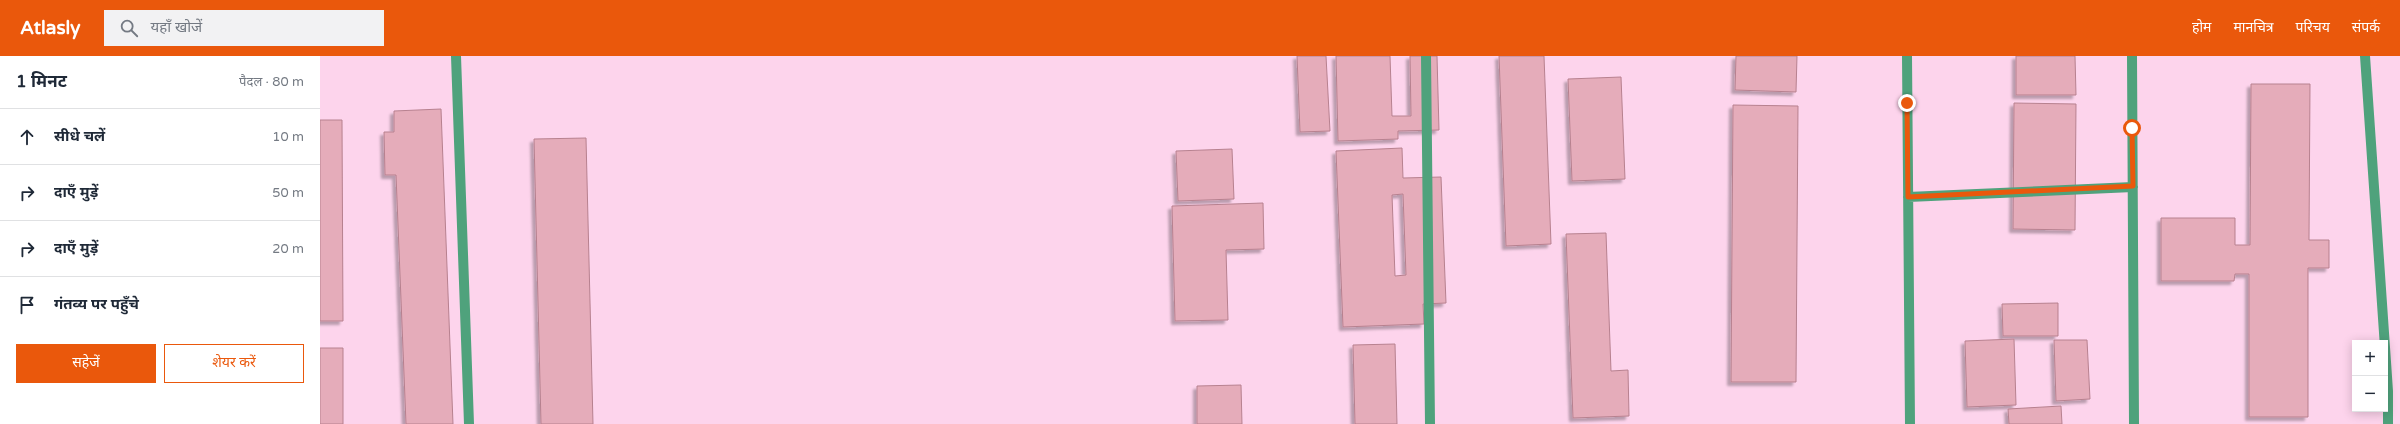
<!DOCTYPE html>
<html lang="hi">
<meta charset="utf-8">
<style>
body{margin:0;font-family:"Varela Round","Noto Sans Devanagari",sans-serif;background:#f2f2f3;color:#1f2937}
.controls{position:absolute;right:12px;bottom:12px;display:grid;overflow:hidden;border-radius:0px;box-shadow:0 2px 10px #0003}
.controls button{width:36px;height:36px;display:grid;place-items:center;padding:0;border:0;border-bottom:1px solid #e0e1e3;background:#fff;color:#1f2937;font:20px sans-serif}
.stop{position:absolute;width:12px;height:12px;margin:-9px;border:3px solid #ea580c;border-radius:50%;background:#fff}
.stop.end{background:#ea580c;border-color:#fff;box-shadow:0 1px 4px #0008}
.list{margin:0;padding:0;list-style:none}
h2{display:flex;justify-content:space-between;align-items:center;height:52px;margin:0;padding:0 16px;font-size:17px}
h2 small{font-size:13px;font-weight:400;color:#747a83}
.list li{display:grid;grid-template-columns:26px 1fr auto;gap:12px;align-items:center;box-sizing:border-box;height:56px;padding:0 16px;border-top:1px solid #e0e1e3}
.list b{display:block;font-size:15px;white-space:nowrap}
.list em{font-size:13px;font-style:normal;color:#747a83}
.actions{display:flex;gap:8px;padding:12px 16px}
.actions a{flex:1;padding:9px 0;border:1px solid #ea580c;border-radius:0px;text-align:center;font-size:14px;color:#ea580c}
.actions .main{background:#ea580c;color:#fff}
.icon{flex:none;width:22px;height:22px;fill:none;stroke:currentColor;stroke-width:2;stroke-linecap:round;stroke-linejoin:round}
.map{position:relative;flex:none;width:2080px;height:368px;overflow:hidden}
header{display:flex;align-items:center;gap:24px;box-sizing:border-box;height:56px;padding:0 20px;background:#ea580c;color:#fff}
header strong{font-size:19px}
nav{display:flex;gap:22px;margin-inline-start:auto;font-size:14px}
.search{width:280px;height:36px;background:#f2f2f3;display:flex;align-items:center;gap:10px;box-sizing:border-box;padding:0 14px;border-radius:0px;color:#747a83;font-size:15px}
main{display:flex}
aside{flex:1;background:#fff}
.map>svg:first-child{display:block}
.building{fill:#e5acba;stroke:#b7818f;fill-rule:evenodd;filter:url(#shadow)}
.lines{fill:none;stroke-linecap:round;stroke-linejoin:round}
.minor{stroke:#4fa27c;stroke-width:10}
.route{stroke:#ea580c;stroke-width:5}
</style>
<header>
<strong>Atlasly</strong>
<div class="search"><svg class="icon" aria-label="search" viewBox="0 0 24 24"><circle cx="10" cy="10" r="6"/><path d="M15 15l6 6"/></svg>यहाँ खोजें</div>
<nav><a>होम</a><a>मानचित्र</a><a>परिचय</a><a>संपर्क</a></nav>
</header>
<main>
<aside>
<h2>1 मिनट<small>पैदल · 80 m</small></h2>
<ul class="list">
<li><svg class="icon" aria-label="ahead" viewBox="0 0 24 24"><path d="M12 20V5M6 11l6-6 6 6"/></svg><div><b>सीधे चलें</b></div><em>10 m</em></li>
<li><svg class="icon" aria-label="right" viewBox="0 0 24 24"><path d="M7 20v-9h11M14 6l5 5-5 5"/></svg><div><b>दाएँ मुड़ें</b></div><em>50 m</em></li>
<li><svg class="icon" aria-label="right" viewBox="0 0 24 24"><path d="M7 20v-9h11M14 6l5 5-5 5"/></svg><div><b>दाएँ मुड़ें</b></div><em>20 m</em></li>
<li><svg class="icon" aria-label="arrive" viewBox="0 0 24 24"><path d="M6 21V4h12l-3 4 3 4H6"/></svg><div><b>गंतव्य पर पहुँचे</b></div></li>
</ul>
<div class="actions"><a class="main">सहेजें</a><a>शेयर करें</a></div>
</aside>
<div class="map">
<svg width="2080" height="368" viewBox="0 0 2080 368">
<defs>
<filter id="shadow"><feDropShadow dx="-3.5" dy="3.5" stdDeviation="1" flood-color="#0004"/></filter>
</defs>
<rect width="100%" height="100%" fill="#fdd4ec"/>
<path class="building" d="M977,0H1006L1010,75L980,76Z
M1016,0H1070L1072,60H1091L1090,0H1117L1119,74L1078,75V83L1018,85Z
M1179,0H1224L1231,188L1186,190Z
M1416,0H1477L1476,36L1415,34Z
M1696,0H1755L1756,39H1696Z
M1301,21L1305,123L1252,125L1248,23Z
M1931,28H1990L1989,184H2009V212H1988V361H1929V218H1915L1914,225H1841V162H1915V189H1930Z
M1694,47L1756,48L1755,174L1693,173Z
M1413,49L1478,50L1476,326H1411Z
M121,53L133,368H86L76,119H65L64,76H74V55Z
M0,64H22L23,265H0Z
M266,82L273,368H221L214,83Z
M1082,92L1083,122L1121,121L1126,247L1103,248L1104,268L1023,271L1016,95ZM1083,138L1086,219L1075,220L1072,139Z
M912,93L914,143L858,145L856,95Z
M943,147L944,193L906,194L908,264L855,265L852,150Z
M1286,177L1291,315L1308,314L1309,360L1253,362L1246,178Z
M1738,247V280H1683L1682,248Z
M1694,283L1696,349L1647,351L1645,285Z
M1734,284H1767L1770,343L1736,345Z
M1075,288L1077,368H1035L1033,289Z
M0,292H23V368H0Z
M921,329L922,368H877V330Z
M1741,350L1742,368H1689L1688,353Z"/>
<g class="lines">
<path class="minor" d="M136,0L149,368
M1106,0L1110,368
M1587,0L1590,368
M1812,0L1814,368
M2045,0L2068,335V368
M1588,141L1813,131"/>
</g>
<g class="lines">
<path class="route" d="M1587,47L1588,141L1813,130L1812,72"/>
</g>
</svg>
<div class="controls">
<button>+</button>
<button>−</button>
</div>
<div class="stop" style="left:1812px;top:72px"></div>
<div class="stop end" style="left:1587px;top:47px"></div>
</div>
</main>
